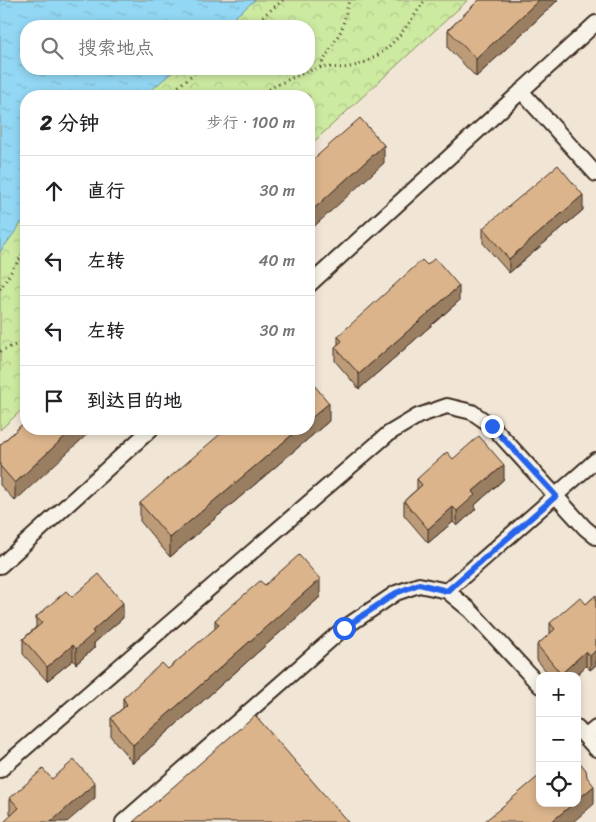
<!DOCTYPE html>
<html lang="zh">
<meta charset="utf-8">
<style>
body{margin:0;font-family:Sriracha,"LXGW WenKai TC",sans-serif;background:#f2f2f2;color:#202124}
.controls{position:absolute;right:15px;bottom:15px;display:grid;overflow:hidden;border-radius:10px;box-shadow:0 2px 8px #0003}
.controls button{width:45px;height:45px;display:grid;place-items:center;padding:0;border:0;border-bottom:1px solid #e0e0e0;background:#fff;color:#202124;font:25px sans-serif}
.stop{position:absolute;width:15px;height:15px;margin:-11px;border:4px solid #2563eb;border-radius:50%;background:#fff}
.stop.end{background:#2563eb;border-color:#fff;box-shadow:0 1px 5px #0008}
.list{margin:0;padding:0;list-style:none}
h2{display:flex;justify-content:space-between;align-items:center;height:65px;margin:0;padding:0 20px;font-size:21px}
h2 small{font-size:16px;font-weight:400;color:#757577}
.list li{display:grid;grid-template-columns:32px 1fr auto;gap:15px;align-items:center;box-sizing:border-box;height:70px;padding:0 20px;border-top:1px solid #e0e0e0}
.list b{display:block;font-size:19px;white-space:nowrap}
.list em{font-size:16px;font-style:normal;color:#757577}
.icon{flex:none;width:28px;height:28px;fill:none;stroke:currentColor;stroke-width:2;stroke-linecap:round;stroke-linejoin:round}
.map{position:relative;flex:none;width:596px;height:822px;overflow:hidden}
.search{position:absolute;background:#fff;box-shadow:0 2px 8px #0003;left:20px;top:20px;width:295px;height:55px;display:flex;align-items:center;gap:12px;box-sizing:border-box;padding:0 18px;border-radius:20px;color:#757577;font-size:19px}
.panel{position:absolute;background:#fff;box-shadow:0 2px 8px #0003;left:20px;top:90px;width:295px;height:345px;border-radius:20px}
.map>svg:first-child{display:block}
.park{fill:url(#park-crowns);stroke:#848a60;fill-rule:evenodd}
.water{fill:url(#water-ripples);stroke:#6f929e}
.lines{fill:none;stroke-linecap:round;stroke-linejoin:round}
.lane-casing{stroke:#3b2a1e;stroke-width:18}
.path{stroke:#3b2a1e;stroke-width:3;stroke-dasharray:1 4;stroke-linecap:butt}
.lane{stroke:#f7f3e8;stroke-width:14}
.wall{fill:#bc9b78;stroke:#3b2a1e}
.shaded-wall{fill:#997e62;stroke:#3b2a1e}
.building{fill:#dbb48c;stroke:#3b2a1e}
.route{stroke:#2563eb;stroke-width:6}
</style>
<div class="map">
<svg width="596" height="822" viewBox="0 0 596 822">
<defs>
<pattern id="park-crowns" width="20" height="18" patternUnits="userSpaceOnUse" patternTransform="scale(1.25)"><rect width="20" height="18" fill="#cdeaa1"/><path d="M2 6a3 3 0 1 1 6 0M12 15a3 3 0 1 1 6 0" fill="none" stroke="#b1c98a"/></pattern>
<pattern id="water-ripples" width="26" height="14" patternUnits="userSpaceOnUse" patternTransform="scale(1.25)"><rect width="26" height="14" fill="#92d7f4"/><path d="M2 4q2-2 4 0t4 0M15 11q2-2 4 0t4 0" fill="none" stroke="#7fb9d1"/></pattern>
</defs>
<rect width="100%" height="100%" fill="#f1e6d6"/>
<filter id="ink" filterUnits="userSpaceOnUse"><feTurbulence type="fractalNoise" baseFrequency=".02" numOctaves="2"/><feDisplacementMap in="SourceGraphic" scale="10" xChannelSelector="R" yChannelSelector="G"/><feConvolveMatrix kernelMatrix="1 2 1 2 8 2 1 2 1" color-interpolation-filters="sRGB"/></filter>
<g filter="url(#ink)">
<path class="park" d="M0,0H468L309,146V96H26V406L0,430ZM26,26H309V69H26Z"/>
<path class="water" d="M0,0H255L224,26H26V69H176L144,96H26V217L0,252Z"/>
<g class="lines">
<g class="lane-casing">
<path id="lane" d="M521,91L596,174
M309,285L596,23
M0,566L151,429
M447,591L596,460
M577,728L596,749
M585,737L596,728
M0,770L388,434L418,416L447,406L472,412L492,426L585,528L596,537
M123,822L344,628L396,593L419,585L447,591L470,610L540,686"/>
</g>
<path class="path" d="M251,26L283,0
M320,67L342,29L349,0
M167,96L199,69
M256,96C275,86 297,74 319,68C329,66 340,69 350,67C387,59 405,29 425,0
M0,289L26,249
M0,351L26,341"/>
<use href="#lane" class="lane"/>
</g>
<path class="wall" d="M479,0H558L476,77L448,48V30Z
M583,210L509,273L483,243V228Z
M459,301L359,389L335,361V347L338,344V336Z
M26,421L15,501L0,485V445Z
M329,421L170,557L140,521V503Z
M453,459L504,479L475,505V510L457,526L453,522L428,543L404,515V501L417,489V479Z
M265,585L320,597L133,763L111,737V718L123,708V698L168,669L215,629V620Z
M596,595V665L590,670L586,666L575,676H550L537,660V645L550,634V623L586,604Z
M72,597L123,618L94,643V648L76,664L73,660L47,681L23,654V639L36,627V617Z
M52,779L95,798L11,815L10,813V798Z"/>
<path class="shaded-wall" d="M539,0H558L476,77V59Z
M384,145V163L309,231V213Z
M583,195V210L509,273V259Z
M459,286V301L359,389V374Z
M329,403V421L170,557V538L299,429H309V420Z
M73,429H93L15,501V483Z
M504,465V479L475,505V510L457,526V511L472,492Z
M453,507V522L428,543V529Z
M320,579V597L133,763V745Z
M123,603V618L94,643V648L76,664V649L92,631Z
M73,645V660L47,681V667Z
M596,650V665L590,670V656Z
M586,651V666L575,676H561V674Z
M95,783V798L67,822H51Z
M594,786V804L573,822H551L574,803H577V800Z"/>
<path class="building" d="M479,0H539L476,59L448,30Z
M360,118L384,145L309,213V163Z
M558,165L583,195L509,259L483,228Z
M435,258L459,286L359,374L335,347L342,341L338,336L422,260L427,265Z
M309,379L329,403L309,420Z
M26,421V429H73L15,483L0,466V445Z
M226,429H299L170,538L140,503Z
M479,436L504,465L472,492L475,495L457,511L453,507L428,529L404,501L422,485L417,479L447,452L453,459Z
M299,555L320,579L133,745L111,718L127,705L123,698L162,663L168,669L219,625L215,620L260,581L265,585Z
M99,574L123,603L92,631L94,633L76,649L73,645L47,667L23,639L42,623L36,617L66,591L72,597Z
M596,595V650L590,656L586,651L561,674L537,645L555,629L550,623L580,597L586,604Z
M255,715L348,822H133Z
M577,759L586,770L587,777L594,786L577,800Z
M74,760L95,783L51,822H4L19,808L10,798L43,769L52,779Z
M540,775V803H574L551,822H484Z"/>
</g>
<g class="lines" filter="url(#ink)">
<path class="route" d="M344,628L396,593L419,584L447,591L556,496L492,426"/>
</g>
</svg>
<div class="controls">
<button>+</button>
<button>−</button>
<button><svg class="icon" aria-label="locate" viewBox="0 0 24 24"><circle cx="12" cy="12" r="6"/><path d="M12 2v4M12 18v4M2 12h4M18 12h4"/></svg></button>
</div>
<div class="stop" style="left:344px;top:628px"></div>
<div class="stop end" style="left:492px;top:426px"></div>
<div class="search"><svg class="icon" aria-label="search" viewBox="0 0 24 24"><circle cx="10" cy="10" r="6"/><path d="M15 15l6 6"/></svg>搜索地点</div>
<section class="panel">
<h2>2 分钟<small>步行 · 100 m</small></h2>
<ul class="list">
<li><svg class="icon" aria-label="ahead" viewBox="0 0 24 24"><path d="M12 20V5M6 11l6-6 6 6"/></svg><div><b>直行</b></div><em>30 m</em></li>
<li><svg class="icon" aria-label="left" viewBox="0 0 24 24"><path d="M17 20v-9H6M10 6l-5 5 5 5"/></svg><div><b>左转</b></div><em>40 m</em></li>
<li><svg class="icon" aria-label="left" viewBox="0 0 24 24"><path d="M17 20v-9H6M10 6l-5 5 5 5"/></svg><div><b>左转</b></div><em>30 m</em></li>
<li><svg class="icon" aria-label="arrive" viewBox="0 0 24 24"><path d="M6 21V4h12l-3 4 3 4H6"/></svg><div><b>到达目的地</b></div></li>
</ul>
</section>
</div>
